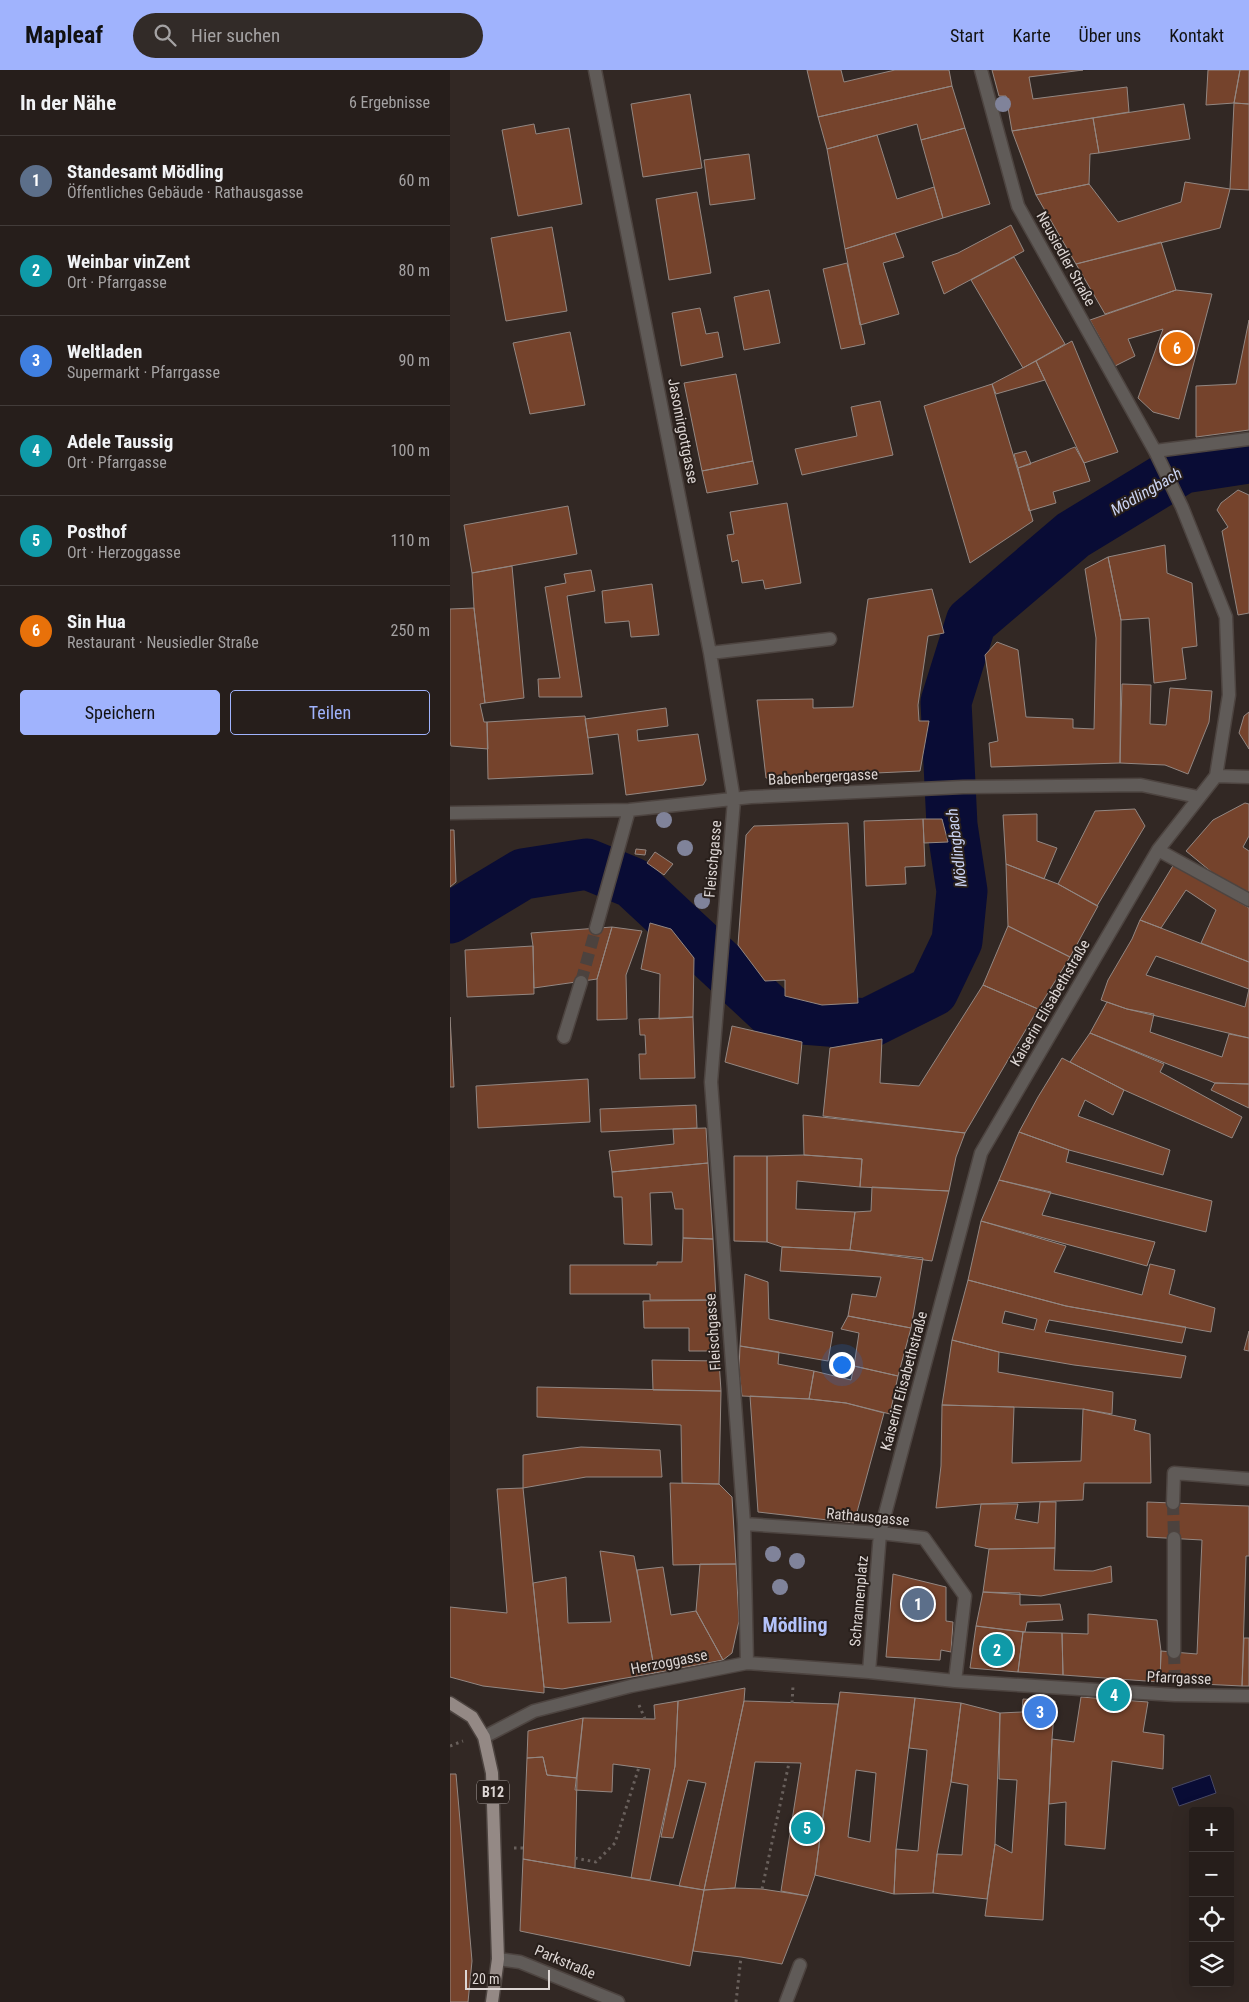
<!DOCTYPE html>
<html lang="de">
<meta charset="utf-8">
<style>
body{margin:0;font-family:"Roboto Condensed",sans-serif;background:#322b28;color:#f1f3f6}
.controls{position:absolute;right:15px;bottom:15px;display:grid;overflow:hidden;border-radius:5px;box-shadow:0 5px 20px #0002}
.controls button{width:45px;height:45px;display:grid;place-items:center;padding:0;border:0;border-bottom:1px solid #423c3a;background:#261e1b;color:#f1f3f6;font:25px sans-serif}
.scale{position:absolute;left:15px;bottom:12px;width:85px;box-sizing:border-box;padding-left:5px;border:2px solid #ddd6d4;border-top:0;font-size:14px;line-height:18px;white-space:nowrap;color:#ddd6d4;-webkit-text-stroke:4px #281f1b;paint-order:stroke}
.you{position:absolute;left:391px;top:1294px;width:18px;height:18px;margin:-12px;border:4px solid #fff;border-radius:50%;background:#1a73e8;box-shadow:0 0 0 8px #1a73e833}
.badge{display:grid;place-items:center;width:32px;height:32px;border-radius:50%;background:#a0b3fd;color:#fff;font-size:16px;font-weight:700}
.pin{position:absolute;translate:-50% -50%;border:2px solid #fff;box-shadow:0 1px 5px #0006}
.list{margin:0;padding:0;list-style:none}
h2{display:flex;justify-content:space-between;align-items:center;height:65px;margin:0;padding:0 20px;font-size:21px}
h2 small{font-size:16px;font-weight:400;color:#a4a2a3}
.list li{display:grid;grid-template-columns:32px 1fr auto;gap:15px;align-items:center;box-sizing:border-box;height:90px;padding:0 20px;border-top:1px solid #423c3a}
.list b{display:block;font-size:19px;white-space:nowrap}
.list p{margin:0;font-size:16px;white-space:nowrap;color:#a4a2a3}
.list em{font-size:16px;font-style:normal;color:#a4a2a3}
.actions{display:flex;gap:10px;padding:15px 20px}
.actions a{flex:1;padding:11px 0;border:1px solid #a0b3fd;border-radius:5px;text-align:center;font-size:18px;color:#a0b3fd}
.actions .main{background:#a0b3fd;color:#111}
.icon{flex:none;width:28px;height:28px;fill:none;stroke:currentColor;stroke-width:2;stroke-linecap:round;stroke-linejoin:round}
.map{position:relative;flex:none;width:799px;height:1932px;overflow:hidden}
header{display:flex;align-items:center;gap:30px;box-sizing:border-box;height:70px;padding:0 25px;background:#a0b3fd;color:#111}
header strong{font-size:24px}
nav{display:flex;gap:28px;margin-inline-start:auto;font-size:18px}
.search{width:350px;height:45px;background:#322b28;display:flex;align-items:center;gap:12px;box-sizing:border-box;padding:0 18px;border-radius:28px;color:#a4a2a3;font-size:19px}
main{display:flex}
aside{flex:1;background:#261e1b}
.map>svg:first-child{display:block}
.water{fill:#090c35;stroke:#494965}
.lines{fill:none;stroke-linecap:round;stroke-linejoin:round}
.river{stroke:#090c35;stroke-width:51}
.building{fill:#75432c;stroke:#938782;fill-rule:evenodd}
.minor-tunnel{stroke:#4c423e;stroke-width:12;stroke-dasharray:12 6;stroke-linecap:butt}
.minor-casing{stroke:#4d4440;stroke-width:15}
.major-casing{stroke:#4d4440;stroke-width:15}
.path{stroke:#69605c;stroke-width:3;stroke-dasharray:2.5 4;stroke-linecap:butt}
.minor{stroke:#605b58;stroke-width:12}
.major{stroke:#948985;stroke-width:12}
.tree{fill:#80839a}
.labels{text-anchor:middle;stroke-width:4;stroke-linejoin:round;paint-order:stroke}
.shield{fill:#281f1b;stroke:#a79f9c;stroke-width:1}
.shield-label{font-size:14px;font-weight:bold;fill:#ddd6d4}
.street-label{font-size:15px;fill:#ddd6d4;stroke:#281f1b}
.water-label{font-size:16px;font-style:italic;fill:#cbd4f3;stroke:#281f1b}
.district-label{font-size:20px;font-weight:bold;fill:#b3c2fa;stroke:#281f1b}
</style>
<header>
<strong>Mapleaf</strong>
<div class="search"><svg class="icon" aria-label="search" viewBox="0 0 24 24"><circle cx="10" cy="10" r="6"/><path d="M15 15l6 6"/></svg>Hier suchen</div>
<nav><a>Start</a><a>Karte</a><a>Über uns</a><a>Kontakt</a></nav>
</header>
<main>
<aside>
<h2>In der Nähe<small>6 Ergebnisse</small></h2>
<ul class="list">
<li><span class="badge" style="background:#5c6f8a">1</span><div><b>Standesamt Mödling</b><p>Öffentliches Gebäude · Rathausgasse</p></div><em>60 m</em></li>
<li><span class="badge" style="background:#0f9aa8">2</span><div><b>Weinbar vinZent</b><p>Ort · Pfarrgasse</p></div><em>80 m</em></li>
<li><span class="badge" style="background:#3f7fe0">3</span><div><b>Weltladen</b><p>Supermarkt · Pfarrgasse</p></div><em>90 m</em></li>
<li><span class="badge" style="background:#0f9aa8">4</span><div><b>Adele Taussig</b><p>Ort · Pfarrgasse</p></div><em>100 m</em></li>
<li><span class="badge" style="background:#0f9aa8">5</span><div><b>Posthof</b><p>Ort · Herzoggasse</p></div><em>110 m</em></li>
<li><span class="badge" style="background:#e8710a">6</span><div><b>Sin Hua</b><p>Restaurant · Neusiedler Straße</p></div><em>250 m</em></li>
</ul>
<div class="actions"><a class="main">Speichern</a><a>Teilen</a></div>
</aside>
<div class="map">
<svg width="799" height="1932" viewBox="0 0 799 1932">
<rect width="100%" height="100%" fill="#322824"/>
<path class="water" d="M760,1705L766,1723L729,1736L722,1718Z"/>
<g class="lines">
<path class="river" d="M0,848L73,804L137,794L183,813L327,947L417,954L483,921L507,871L512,821L502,755L496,632L521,552L623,465L733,398L799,388"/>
</g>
<path class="building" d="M357,0H391L394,12L445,0H499L502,16L368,47Z
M542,0H633L579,7L583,29L677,17L679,42L562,61L556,26H549Z
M758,0H790L784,33L756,35Z
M790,0H799V34L784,33Z
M502,16L515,58L471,70L467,54L377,79L368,47Z
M240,24L252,98L193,107L181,34Z
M784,33L799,34V120L780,119Z
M734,34L740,69L649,83L643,48Z
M643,48L649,83L640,84L639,114L586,125L562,61Z
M84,54L86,64L119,58L132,134L68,146L52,60Z
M515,58L540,134L493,148L471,70Z
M427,65L447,129L484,117L493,148L395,179L377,79Z
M299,84L305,129L260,135L254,90Z
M735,112L780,119L770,158L626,194L586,125L639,114L668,152L731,132Z
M247,122L261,203L219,210L206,129Z
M561,155L574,181L494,224L482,192L508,183Z
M102,157L117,241L56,251L41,168Z
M445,163L454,187L433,193L449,244L410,255L395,179Z
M711,172L726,220L655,244L626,194Z
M564,187L615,274L573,298L521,210Z
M397,193L415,274L391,279L373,199Z
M319,220L330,273L294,280L284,227Z
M726,220L762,224L729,349L703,342L688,328L713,259L678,269L685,286L665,296L640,250Z
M250,238L256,264L268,262L273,287L231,296L222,243Z
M799,250V360L746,367V316L786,314Z
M120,262L135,335L80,344L63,273Z
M622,271L668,382L634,393L586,291Z
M586,291L595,310L546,324L542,314Z
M286,304L303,391L252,401L234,313Z
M542,314L583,451L520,493L474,336Z
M430,331L443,385L352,405L345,379L407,366L401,337Z
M625,377L634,393L640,411L603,422L606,433L579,441L568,398Z
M576,381L581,394L568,398L564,384Z
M303,391L308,414L257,423L252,401Z
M788,420L799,425V543L788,545L772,461L778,457L767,440L771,433Z
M337,433L351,513L315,519L313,510L292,513L288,490L282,492L277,465L284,464L280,442Z
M118,436L127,484L22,503L14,455Z
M715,475L717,503L742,513L747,576L732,578L736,609L704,613L699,548L671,550L658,487Z
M658,487L671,550L670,693L541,697L539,673L548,671L535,585L547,572L568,580L576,647L623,649V658L644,659L646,568L635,499Z
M62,496L74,628L35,633L24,538L22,503Z
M141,500L145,521L117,526L132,627H89L88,609L110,608L95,517L116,513L114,504Z
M202,514L209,565L181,567L179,551L155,553L152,521Z
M482,519L494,563L478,566L468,635L469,651H479L470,701L316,708L307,630L363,629V638L403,637L418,529Z
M24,538L35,633L30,634L34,652H37L38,679L1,676L0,671V539Z
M672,614L701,615L700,654L716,655L720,618L762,621L759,652L738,704L715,695L670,693Z
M216,638L218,656L187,660L188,671L248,664L256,710L253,715L176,725L168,664L138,668L135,649Z
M799,642V679L789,663L794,646Z
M135,646L143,704L38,709L37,652Z
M795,733L799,734V766L793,777L799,781V822L775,813L736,781L763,750Z
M685,739L695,756L647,836L608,814L645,741Z
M587,744V771L607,778L594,809L556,794L553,745Z
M473,749L475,796L455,797L456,814L416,816L414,751Z
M473,749H492L498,772L474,773Z
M398,753L408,933L372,935L335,926V910L315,911L288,875L296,765L304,756Z
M0,760H4L6,812L0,817Z
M186,779L196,780L195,785L185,784Z
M205,782L223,794L214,805L197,793Z
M556,794L608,814L648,836L620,887L558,856Z
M724,794L799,838V892L751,873L766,840L736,820L711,858L690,850Z
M690,850L799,892V968L677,939L651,930L658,910L682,869ZM706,886L799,919L795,937L696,905Z
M200,853L221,859L244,888L243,947L209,949L210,904L191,899Z
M558,856L620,887L588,939L533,915Z
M162,857L147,909L84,918L83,876L81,863Z
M162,857L192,861L176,905L177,949L147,950V909Z
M83,876L84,924L17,927L15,880Z
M533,915L588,939L515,1063L373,1046L380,978L432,969L430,1013L469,1016Z
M657,932L677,939L704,944L700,962L772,987L779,964L799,968V1014L765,1013L640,963Z
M0,947L4,1017H0Z
M243,947L245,1008L190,1009L189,984H196L195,965H190L189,949Z
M282,956L352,972L348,1014L275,992Z
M640,963L714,994L710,1002L792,1047L782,1068L674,1020L620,992Z
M612,988L674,1020L663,1045L635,1030L628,1046L720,1080L713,1105L619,1080L569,1062L588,1027Z
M138,1009L140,1052L28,1058L26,1016Z
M765,1013L799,1014V1038L761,1020Z
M246,1035L247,1058L151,1062L150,1039Z
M353,1045L515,1063L506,1087L499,1121L410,1117L412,1089L354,1085Z
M256,1058L258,1093L162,1102L159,1081L224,1074L223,1059Z
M569,1062L619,1080L616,1092L762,1131L756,1162L549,1110Z
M354,1085L412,1089L410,1117L347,1111L346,1139L405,1142L400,1180L332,1177L317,1172V1086Z
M284,1086H317V1172L284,1171Z
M258,1093L263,1169L233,1168V1139H225L222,1122L200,1123L202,1175L174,1174L172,1127H164L162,1102Z
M549,1110L601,1122L592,1145L705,1172L697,1196L531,1151Z
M422,1117L499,1121L482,1191L400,1180L405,1142L421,1141Z
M531,1151L616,1176L604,1202L692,1225L700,1194L725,1200L719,1224L765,1238L761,1262L616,1236L518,1210Z
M233,1168L263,1169L266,1230H200V1224H120V1195H207V1192H232Z
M332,1177L400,1180L473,1188L461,1258L398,1246L402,1224L426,1227L431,1207L330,1201Z
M295,1204L318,1212L319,1249L383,1262L378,1291L290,1276Z
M518,1210L616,1236L736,1257L732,1273L599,1250L595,1262L736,1286L731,1308L624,1295L549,1282L502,1270ZM555,1241L587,1249L584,1260L552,1253Z
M266,1230V1281H239V1258H194L193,1231Z
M398,1246L461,1258L448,1306L404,1296L409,1263L391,1259Z
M799,1261V1281L794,1280Z
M502,1270L549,1282L548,1302L663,1322L662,1344L633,1339L492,1335Z
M290,1276L329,1282L328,1294L364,1301L359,1329L292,1326L289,1301Z
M202,1290L269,1291L271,1321L203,1320Z
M404,1296L448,1306L440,1344L396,1333L359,1329L364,1301L401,1310Z
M87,1317L271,1321L269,1414L232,1413L231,1355L87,1347Z
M300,1326L359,1329L396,1333L434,1343L404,1453L308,1442Z
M492,1335L564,1337L562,1393L631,1391L633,1339L686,1350L684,1360L700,1364L701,1413H634L633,1430L531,1434L486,1438L491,1396Z
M131,1377L210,1380L212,1407H136L73,1418V1385Z
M220,1413L269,1414L282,1427L286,1494L223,1495Z
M73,1418L94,1617V1623L33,1616L0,1607V1537L57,1543L47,1419Z
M590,1432H606L605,1478L539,1479L525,1476L531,1434H568L565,1449L588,1453Z
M697,1432L799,1436V1486H796L792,1616L710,1612L711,1581L747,1584L752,1470L697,1467Z
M605,1478L604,1500L643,1501L661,1496L662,1512L591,1526L533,1522L539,1479Z
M150,1481L184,1486L205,1603L112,1619L94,1617L83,1513L116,1507L118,1553L161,1552Z
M250,1494H286L289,1551L282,1583L273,1590L246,1541Z
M213,1497L221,1545L246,1541L273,1590L205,1603L187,1500Z
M443,1504L496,1517V1551L503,1552L501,1582L491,1580L490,1590L436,1587Z
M533,1522L570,1523V1535L610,1534L613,1550L577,1552L575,1562L526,1556Z
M638,1544L707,1550L711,1581L710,1612L613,1605L612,1563L638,1564Z
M526,1556L573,1562L568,1602L520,1598Z
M573,1562L612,1563L613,1605L568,1602Z
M794,1568H799V1616H792Z
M295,1618L294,1631L254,1820L229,1816L256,1713L238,1710L223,1768L211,1767L225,1696L228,1631Z
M390,1622L465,1628L446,1779L444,1824L365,1805ZM406,1700L426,1703L420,1772L398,1767Z
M631,1627L698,1632L693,1662L714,1665L713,1699L662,1691L655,1779L615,1775L616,1732L599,1734L602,1669L624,1672Z
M465,1628L511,1633L501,1712L487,1784L483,1823L444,1824L446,1779L468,1781L477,1680L459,1678Z
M573,1629L605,1631L602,1669L593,1850L535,1846L545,1774L562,1783L567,1710L549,1709L550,1643L572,1642Z
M228,1631L225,1696L200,1810L181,1808L200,1699L163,1694L162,1722L125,1720L133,1648L205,1649L204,1635Z
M294,1631L388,1634L365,1805L358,1826L331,1821L351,1693L305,1692L285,1818L254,1820Z
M511,1633L550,1643L545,1774L537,1829L483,1823L487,1784L512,1785L518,1715L501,1712Z
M133,1648L127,1708L97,1705L93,1687L77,1688L78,1661Z
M93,1687L97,1705L127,1708L125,1798L73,1789L77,1688Z
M0,1704H6L22,1891L18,1932H0Z
M73,1789L254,1820L240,1896L70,1861Z
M285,1818L312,1819L358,1826L332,1894L291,1887L243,1881L254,1820Z"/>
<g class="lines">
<path class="minor-tunnel" d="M131,912L146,858
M723,1433L724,1468
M724,1582L725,1613"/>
<g class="minor-casing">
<path id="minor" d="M145,0L260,583L284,730L261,1012L294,1454L297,1593
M705,381L799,369
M260,583L380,569
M766,706L799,707
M0,743L179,740L301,727L513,717L691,715L748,727
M708,780L799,830
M146,858L179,740
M114,967L131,912
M723,1433L724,1403L799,1409
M294,1454L430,1463L474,1468L515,1526L505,1611
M724,1468V1582
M419,1602L430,1463L531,1083L708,780L766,706L779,625L776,547L732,437L705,381L568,136L531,0
M34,1667L84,1641L181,1616L297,1593L419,1602L505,1611L725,1625L799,1626
M48,1889L70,1892L168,1932
M336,1932L350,1895"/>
</g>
<g class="major-casing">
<path id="major" d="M0,1633L22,1647L34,1667L42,1703L48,1889L42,1932"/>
</g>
<path class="path" d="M342,1633L343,1616
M189,1635L195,1649
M0,1676L13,1671
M64,1778H73
M125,1788L146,1792L165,1773L189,1697
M312,1819L339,1693
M286,1932L291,1887"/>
<use href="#minor" class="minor"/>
<use href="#major" class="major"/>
</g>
<g class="tree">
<circle cx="553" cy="34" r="8"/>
<circle cx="214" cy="750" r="8"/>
<circle cx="235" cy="778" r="8"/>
<circle cx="252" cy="831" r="8"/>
<circle cx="323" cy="1484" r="8"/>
<circle cx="347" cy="1491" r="8"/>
<circle cx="330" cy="1517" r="8"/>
</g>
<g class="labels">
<rect class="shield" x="27" y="1710.5" width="32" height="23" rx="4"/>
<g class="shield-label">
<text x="43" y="1727">B12</text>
</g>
<g class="street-label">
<text transform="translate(616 189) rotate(61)" y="5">Neusiedler Straße</text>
<text transform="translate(233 361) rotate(79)" y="5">Jasomirgottgasse</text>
<text transform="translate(373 707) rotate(-3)" y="5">Babenbergergasse</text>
<text transform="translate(263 789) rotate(-85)" y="5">Fleischgasse</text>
<text transform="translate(600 933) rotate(-60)" y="5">Kaiserin Elisabethstraße</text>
<text transform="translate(263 1262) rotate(-94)" y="5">Fleischgasse</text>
<text transform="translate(454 1311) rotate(-75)" y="5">Kaiserin Elisabethstraße</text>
<text transform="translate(418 1447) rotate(5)" y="5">Rathausgasse</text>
<text transform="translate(409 1531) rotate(-85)" y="5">Schrannenplatz</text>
<text transform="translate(219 1592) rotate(-11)" y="5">Herzoggasse</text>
<text transform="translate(729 1608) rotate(2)" y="5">Pfarrgasse</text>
<text transform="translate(115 1892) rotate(23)" y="5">Parkstraße</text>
</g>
<g class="water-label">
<text transform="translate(696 421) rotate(-30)" y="6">Mödlingbach</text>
<text transform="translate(506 778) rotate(-97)" y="6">Mödlingbach</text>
</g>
<g class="district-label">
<text x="345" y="1562">Mödling</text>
</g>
</g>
</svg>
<div class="controls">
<button>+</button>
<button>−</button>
<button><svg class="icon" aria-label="locate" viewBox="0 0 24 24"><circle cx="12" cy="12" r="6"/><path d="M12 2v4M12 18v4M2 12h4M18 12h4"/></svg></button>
<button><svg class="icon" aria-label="layers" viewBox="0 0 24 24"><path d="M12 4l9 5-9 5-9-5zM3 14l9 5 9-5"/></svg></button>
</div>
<div class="scale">20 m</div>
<div class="you"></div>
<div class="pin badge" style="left:468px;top:1534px;background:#5c6f8a">1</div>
<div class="pin badge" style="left:547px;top:1580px;background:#0f9aa8">2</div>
<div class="pin badge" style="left:590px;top:1642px;background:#3f7fe0">3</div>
<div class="pin badge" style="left:664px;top:1625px;background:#0f9aa8">4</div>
<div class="pin badge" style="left:357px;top:1758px;background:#0f9aa8">5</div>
<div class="pin badge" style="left:727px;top:278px;background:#e8710a">6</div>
</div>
</main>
